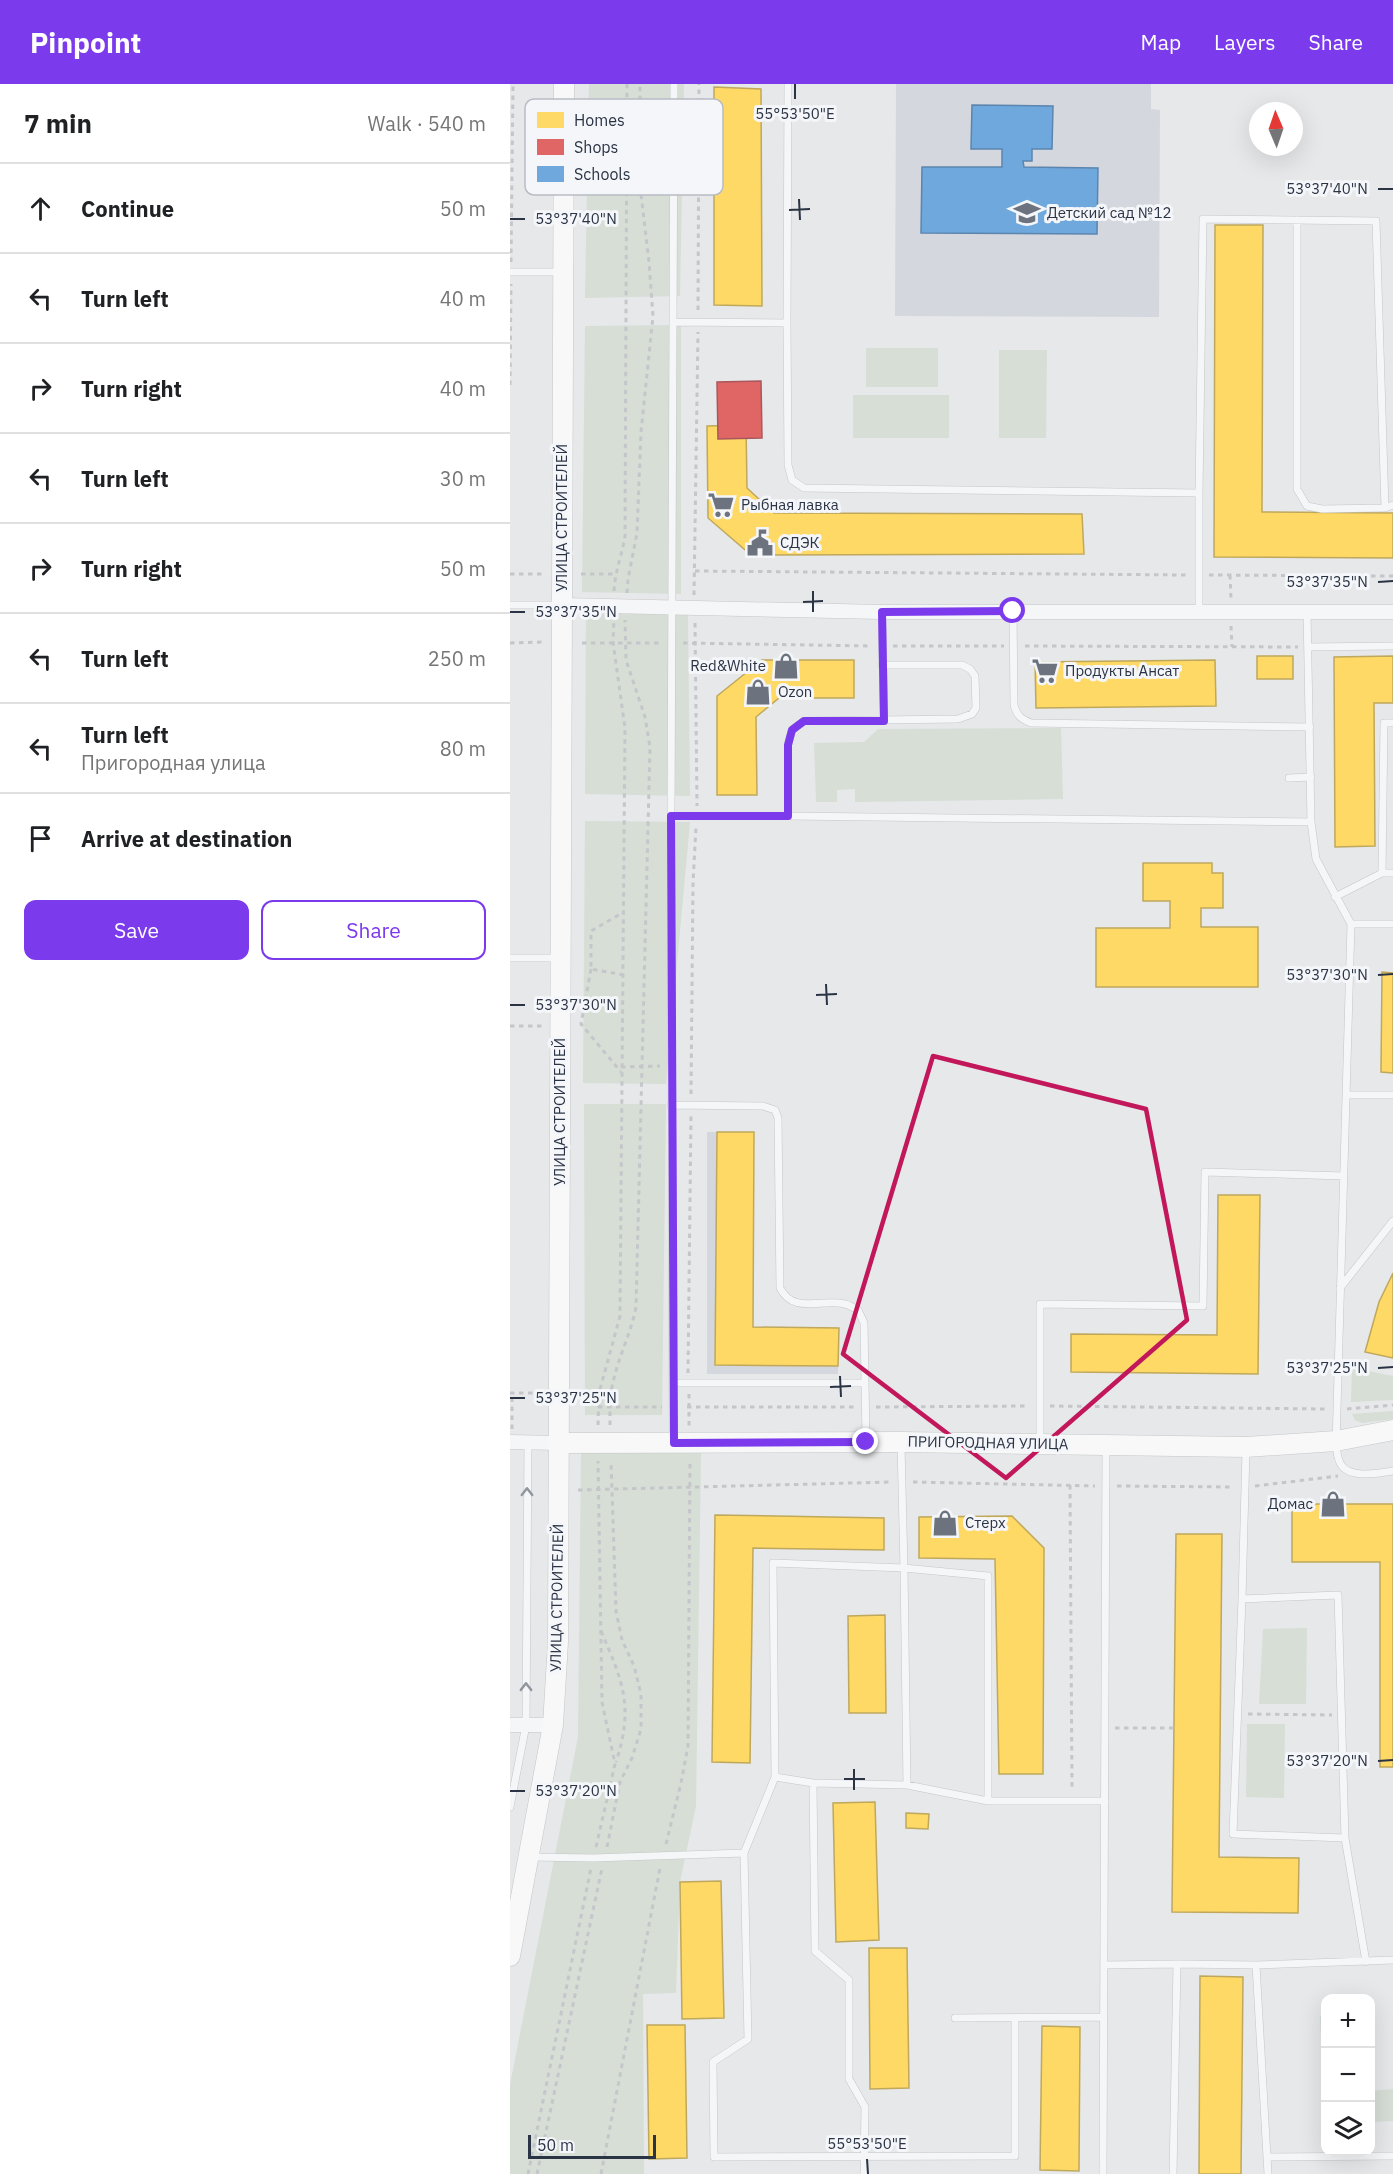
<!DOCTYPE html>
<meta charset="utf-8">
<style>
body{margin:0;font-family:"IBM Plex Sans",sans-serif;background:#f2f2f2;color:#202124}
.controls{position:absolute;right:18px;bottom:18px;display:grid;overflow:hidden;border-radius:12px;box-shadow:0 6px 24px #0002}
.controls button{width:54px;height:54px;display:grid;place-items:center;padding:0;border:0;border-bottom:2px solid #e0e0e0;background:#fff;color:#202124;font:30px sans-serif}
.compass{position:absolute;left:739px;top:18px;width:54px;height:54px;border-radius:50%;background:#fff;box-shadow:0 6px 24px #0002;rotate:358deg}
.scale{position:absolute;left:18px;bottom:15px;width:128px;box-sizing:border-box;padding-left:6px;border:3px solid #2b3445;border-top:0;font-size:16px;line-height:21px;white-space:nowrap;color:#2b3445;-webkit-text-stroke:4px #f4f6f9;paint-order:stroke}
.stop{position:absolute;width:18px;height:18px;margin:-14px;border:4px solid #7c3aed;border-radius:50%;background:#fff}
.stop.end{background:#7c3aed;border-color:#fff;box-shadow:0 2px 6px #0008}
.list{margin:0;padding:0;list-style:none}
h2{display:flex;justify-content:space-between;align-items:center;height:78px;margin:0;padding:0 24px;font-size:26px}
h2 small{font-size:20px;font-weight:400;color:#757577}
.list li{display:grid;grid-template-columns:39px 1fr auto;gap:18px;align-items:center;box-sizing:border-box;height:90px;padding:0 24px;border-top:2px solid #e0e0e0}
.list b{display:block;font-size:22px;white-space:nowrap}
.list p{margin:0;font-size:20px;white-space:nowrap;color:#757577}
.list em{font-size:20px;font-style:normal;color:#757577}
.actions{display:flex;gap:12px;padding:18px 24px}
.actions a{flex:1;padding:14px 0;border:2px solid #7c3aed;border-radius:12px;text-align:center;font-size:21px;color:#7c3aed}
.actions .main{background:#7c3aed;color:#fff}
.icon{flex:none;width:33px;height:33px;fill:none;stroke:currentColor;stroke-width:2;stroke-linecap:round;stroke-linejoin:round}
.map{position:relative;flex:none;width:883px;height:2090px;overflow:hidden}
header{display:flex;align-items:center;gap:36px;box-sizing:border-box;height:84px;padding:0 30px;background:#7c3aed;color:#fff}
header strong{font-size:28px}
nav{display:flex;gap:33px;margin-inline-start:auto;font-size:21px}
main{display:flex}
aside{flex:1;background:#fff}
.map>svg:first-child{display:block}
.built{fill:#d4d7dd}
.green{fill:#d6ded6}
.homes{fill:#ffd966;stroke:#bfa85c;stroke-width:1.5}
.shops{fill:#e06666;stroke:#aa575c;stroke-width:1.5}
.schools{fill:#6fa8dc;stroke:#5b85af;stroke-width:1.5}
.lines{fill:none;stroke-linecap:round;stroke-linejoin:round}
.lane-casing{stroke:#c4c6c8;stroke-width:8}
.street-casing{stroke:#c4c6c8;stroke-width:15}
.secondary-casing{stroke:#c4c6c8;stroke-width:21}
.path{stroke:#c5c6ca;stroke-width:3;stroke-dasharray:4.5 4.5;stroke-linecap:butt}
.lane{stroke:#f5f6f7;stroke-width:7}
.street{stroke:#f5f6f7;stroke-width:14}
.secondary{stroke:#f8f8f8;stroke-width:20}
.oneway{stroke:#90959e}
.route{stroke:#7c3aed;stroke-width:8}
.marked{fill:none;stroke:#c2185b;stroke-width:4.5;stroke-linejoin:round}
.ticks{fill:none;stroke:#2b3445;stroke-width:2}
.labels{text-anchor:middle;stroke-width:6;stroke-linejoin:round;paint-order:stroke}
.poi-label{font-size:15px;fill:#2b3445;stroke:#f4f6f9;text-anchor:start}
.street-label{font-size:15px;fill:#2b3445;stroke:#f4f6f9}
.key{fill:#f4f6f9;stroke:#b8bcc3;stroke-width:1.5}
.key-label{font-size:16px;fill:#2b3445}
.ticks-label{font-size:15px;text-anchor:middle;fill:#2b3445;stroke:#f4f6f9;stroke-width:6;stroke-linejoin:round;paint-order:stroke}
</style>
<header>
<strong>Pinpoint</strong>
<nav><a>Map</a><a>Layers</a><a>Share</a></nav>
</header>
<main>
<aside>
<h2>7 min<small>Walk · 540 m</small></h2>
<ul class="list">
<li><svg class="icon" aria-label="ahead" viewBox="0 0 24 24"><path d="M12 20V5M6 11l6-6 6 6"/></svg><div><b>Continue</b></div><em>50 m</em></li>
<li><svg class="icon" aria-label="left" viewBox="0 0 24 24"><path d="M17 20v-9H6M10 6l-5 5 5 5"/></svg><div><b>Turn left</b></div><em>40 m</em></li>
<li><svg class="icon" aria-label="right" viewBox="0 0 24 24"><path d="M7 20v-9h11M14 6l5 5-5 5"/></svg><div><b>Turn right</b></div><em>40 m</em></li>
<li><svg class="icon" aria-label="left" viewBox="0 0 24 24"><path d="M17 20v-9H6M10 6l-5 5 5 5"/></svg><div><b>Turn left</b></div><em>30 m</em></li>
<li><svg class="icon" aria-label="right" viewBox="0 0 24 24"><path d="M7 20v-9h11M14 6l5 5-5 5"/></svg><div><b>Turn right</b></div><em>50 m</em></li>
<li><svg class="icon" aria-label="left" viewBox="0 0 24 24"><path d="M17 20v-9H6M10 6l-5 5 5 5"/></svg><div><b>Turn left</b></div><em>250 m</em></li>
<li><svg class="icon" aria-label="left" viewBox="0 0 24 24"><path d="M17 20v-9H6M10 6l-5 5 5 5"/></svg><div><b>Turn left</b><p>Пригородная улица</p></div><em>80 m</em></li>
<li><svg class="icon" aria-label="arrive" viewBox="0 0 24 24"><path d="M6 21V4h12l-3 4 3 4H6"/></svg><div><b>Arrive at destination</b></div></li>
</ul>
<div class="actions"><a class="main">Save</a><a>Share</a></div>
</aside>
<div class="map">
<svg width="883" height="2090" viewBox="0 0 883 2090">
<rect width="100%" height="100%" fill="#e6e8ea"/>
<path class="built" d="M386,0H641V25L650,26L649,233L385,232Z
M197,1048H207L205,1281L328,1282V1290H197Z"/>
<path class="green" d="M79,0H174L170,212L75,214Z
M171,241V510L72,508L75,242Z
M356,264H428V303H356Z
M489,266H537L536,354H489Z
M343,311H439V354H343Z
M76,529L178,531L180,712L75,710Z
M551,644L553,715L345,718V705L327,706V718H306L304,659L354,658L368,645Z
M75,737L180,738L156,1000L73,999Z
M74,1020H156L152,1331H75Z
M842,1284L883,1292V1316L841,1318Z
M883,1327V1335L852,1339L845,1336L842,1330Z
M71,1369H191L186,1722L170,1798L166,1909L133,1910L134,2090H0V2001L68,1653Z
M797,1544L796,1620H749L753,1545Z
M737,1640H775L774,1714L736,1713Z
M810,1932H815V1987H813Z
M883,2005V2037L861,2038V2007Z"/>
<path class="homes" d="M204,3L251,5L252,222L204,221Z
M705,141H753L752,428L883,429V474L704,473Z
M236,341L237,404L264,429L572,430L574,470L241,471L198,434L197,342Z
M747,572H783V595H747Z
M883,572V619H864L865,762L825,763L824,573Z
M252,576H344V614H269L246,633L247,711H207V612Z
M705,576L706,622L526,624L525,578Z
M633,779H702V789H713V824H691V843H748V903H586V844H660V817H633Z
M872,888L883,889V989L871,988Z
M207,1048H244L243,1243L329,1244L328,1282L205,1281Z
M708,1111H750L748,1290L561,1288V1250L707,1251Z
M883,1189V1274L855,1268L869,1218Z
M782,1420H883V1683H870V1478H782Z
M205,1431L374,1434V1466L243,1464L240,1679L202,1678Z
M502,1432L534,1464L533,1690H489L485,1475L409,1474V1433Z
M666,1450H712L709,1773L789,1774L788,1829L662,1828Z
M375,1531L376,1629H339L338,1532Z
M365,1718L369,1856L326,1858L323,1719Z
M396,1729L419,1730L418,1745L396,1744Z
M211,1797L214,1934L172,1935L170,1798Z
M359,1864H397L399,2004L360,2005Z
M690,1892L733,1893L731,2090H689Z
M137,1941H175L177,2074L139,2075Z
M532,1942L570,1943L569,2087L530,2086Z"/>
<path class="shops" d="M251,297L252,354L208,355L207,298Z"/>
<path class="schools" d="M462,21L543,22L542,65H522V77H513L514,83L588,84L587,150L411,149L412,83H492V65H461Z"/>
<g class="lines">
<g class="lane-casing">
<path id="lane" d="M787,136V405L797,422L812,425L875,424L883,421
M0,188H50
M164,238L277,239L278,381L282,396L294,404L689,409V527
M277,239L278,0
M689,409L693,135L866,137L875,424
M0,521H51
M503,527L504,621C507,632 511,635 521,639L800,643
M797,527L801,738L806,775L841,840L827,1325C826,1378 819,1398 883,1387
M372,528L374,637
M798,563L883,562
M779,694L801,693
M161,732H278V661L282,646L294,637L448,635L462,630L466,624L465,592L460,585L452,581H372
M278,732L801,738
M872,789L874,639H883
M825,813L872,789H883
M841,840H883
M0,874H48
M837,1011H883
M161,1021L253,1022L265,1026L268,1034L270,1204C284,1231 311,1214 335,1220C339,1221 344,1224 348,1226L354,1239L356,1355
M830,1204L883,1137
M163,1299H355
M163,1356L161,732L164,0
M530,1357V1220L693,1222L695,1088L834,1092
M391,1361L394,1484L478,1492V1717
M736,1366L732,1515L723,1750L835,1754L856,1878
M732,1515L828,1511L835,1754
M265,1693L263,1479L394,1484L397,1701
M303,1699L305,1867L339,1896V1995L355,2023L354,2090
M0,1723L16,1641L18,1358
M20,1773L83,1774L234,1769
M595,1881L667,1880
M746,1881L757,2073L883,2072
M445,1934L593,1933
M505,1934V2072L204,2073L203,1978L238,1955L234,1769L265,1693L303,1699L397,1701L478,1717H595
M757,2073L758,2090
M593,2090L596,1364
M663,2090L667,1880L746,1881L883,1876"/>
</g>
<g class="street-casing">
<path id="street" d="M52,521L372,528H883
M0,1358L49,1359
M0,1641H43"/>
</g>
<g class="secondary-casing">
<path id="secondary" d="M49,1359L391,1358L736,1363L826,1357L883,1346
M0,1872L43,1641L48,1558L54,0"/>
</g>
<path class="path" d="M1,178L3,0
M188,226L189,0
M0,301L1,200
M185,487L677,491
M0,490H34
M71,490H105
M699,491L883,492
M720,491L721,514
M104,507C105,487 112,471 115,452L117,0
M117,509L118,495L127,449L131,348L143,232L139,178L130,102V0
M184,511L188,248
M185,539L187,722
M721,542L722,563
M0,559L33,558
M72,559H152
M173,559L362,562
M383,562H494
M515,562L788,563
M81,885L71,940L111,988
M114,891L81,885V847L114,828
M0,942H34
M111,983L150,982
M181,1010L183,799L186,743
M178,1289L181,1031
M0,1309H31
M65,1309H89
M179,1310V1343
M540,1322L815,1325
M88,1323H152
M177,1323H344
M366,1323L518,1322
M837,1325L883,1321
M88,1341L89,1309L110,1232L115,644L103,558L104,535
M100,1341C100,1327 99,1313 103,1299C108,1273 121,1250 126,1223L140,663L135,633L116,576L115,536
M2,1345V1309
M403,1398L585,1402
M560,1401L562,1706
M607,1402L723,1403
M745,1402L828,1392
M68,1406L382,1398
M91,1547C113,1598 124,1623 106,1678
M738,1630L822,1631
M605,1644H664
M156,1760L171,1699L178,1662L180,1376
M86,1763L105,1680L92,1618L88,1377
M97,1763L110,1698L122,1674L131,1645V1610L124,1582L112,1556L106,1527L101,1377
M18,2090L81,1784
M27,2090L92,1784
M91,2090L150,1784"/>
<use href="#lane" class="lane"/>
<use href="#street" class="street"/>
<use href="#secondary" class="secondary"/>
</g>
<defs><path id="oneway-chevron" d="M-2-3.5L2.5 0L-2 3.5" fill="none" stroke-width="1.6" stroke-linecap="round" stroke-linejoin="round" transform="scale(1.5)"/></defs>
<g class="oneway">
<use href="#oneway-chevron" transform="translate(17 1408) rotate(-90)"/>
<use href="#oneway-chevron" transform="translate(16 1603) rotate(-90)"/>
</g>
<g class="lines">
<path class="route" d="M356,1358L164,1359L161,732H278V661L282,646L294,637H374L372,528L503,527"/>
</g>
<path class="marked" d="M423,972L636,1025L677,1236L496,1394L333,1270Z"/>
<path class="ticks" d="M285,0V15M868,105H883M289,115L290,136M279,126L300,125M0,135H15M868,498L883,497M303,507V528M293,518L313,517M0,528H15M868,891L883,890M316,900L317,921M306,911L327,910M0,921H15M868,1284L883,1283M330,1292L331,1313M320,1303L341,1302M0,1314H15M868,1677L883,1676M344,1685V1706M334,1695H355M0,1707H15M357,2075L358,2090"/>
<defs>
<g id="school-bare" transform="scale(2.07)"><path d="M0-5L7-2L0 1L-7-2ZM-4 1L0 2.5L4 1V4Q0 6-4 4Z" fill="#6c737f" stroke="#f4f6f9" stroke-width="2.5" paint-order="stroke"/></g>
<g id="supermarket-bare" transform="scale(2.07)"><path d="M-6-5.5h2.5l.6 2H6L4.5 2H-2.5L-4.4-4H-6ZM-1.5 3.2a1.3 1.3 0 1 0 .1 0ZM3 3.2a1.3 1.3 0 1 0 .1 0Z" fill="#6c737f" stroke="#f4f6f9" stroke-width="2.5" paint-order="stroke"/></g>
<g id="civic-bare" transform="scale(2.07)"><path d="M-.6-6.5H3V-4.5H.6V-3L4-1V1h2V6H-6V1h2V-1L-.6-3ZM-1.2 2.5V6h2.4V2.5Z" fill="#6c737f" stroke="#f4f6f9" stroke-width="2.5" paint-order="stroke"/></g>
<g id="shop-bare" transform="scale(2.07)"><path d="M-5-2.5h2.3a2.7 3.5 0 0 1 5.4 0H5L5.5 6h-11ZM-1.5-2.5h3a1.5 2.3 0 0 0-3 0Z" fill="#6c737f" stroke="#f4f6f9" stroke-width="2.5" paint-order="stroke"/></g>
</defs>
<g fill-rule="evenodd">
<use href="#school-bare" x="517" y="129"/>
<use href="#supermarket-bare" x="211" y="421"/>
<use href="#civic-bare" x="250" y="459"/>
<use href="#shop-bare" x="276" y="582"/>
<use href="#supermarket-bare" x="535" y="587"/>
<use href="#shop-bare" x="248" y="608"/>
<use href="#shop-bare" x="823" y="1420"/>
<use href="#shop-bare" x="435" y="1439"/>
</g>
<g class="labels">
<g class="poi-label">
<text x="537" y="134">Детский сад №12</text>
<text x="231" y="426">Рыбная лавка</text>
<text x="270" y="464">СДЭК</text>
<text x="256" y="587" text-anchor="end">Red&amp;White</text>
<text x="555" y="592">Продукты Ансат</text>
<text x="268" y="613">Ozon</text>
<text x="803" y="1425" text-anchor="end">Домас</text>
<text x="455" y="1444">Стерх</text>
</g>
<g class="street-label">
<text transform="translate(52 434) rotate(-90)" y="5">УЛИЦА СТРОИТЕЛЕЙ</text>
<text transform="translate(50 1028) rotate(-90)" y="5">УЛИЦА СТРОИТЕЛЕЙ</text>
<text transform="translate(478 1359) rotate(1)" y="5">ПРИГОРОДНАЯ УЛИЦА</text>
<text transform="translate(47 1514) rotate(-89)" y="5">УЛИЦА СТРОИТЕЛЕЙ</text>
</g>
</g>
<rect x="15" y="15" width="198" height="96" rx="9" class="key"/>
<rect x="27" y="28" width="27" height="16" fill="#ffd966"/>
<rect x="27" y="55" width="27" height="16" fill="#e06666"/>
<rect x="27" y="82" width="27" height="16" fill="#6fa8dc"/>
<g class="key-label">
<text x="64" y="42">Homes</text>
<text x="64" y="69">Shops</text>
<text x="64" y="96">Schools</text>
</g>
<g class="ticks-label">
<text x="285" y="35">55°53'50"E</text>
<text x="817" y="110">53°37'40"N</text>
<text x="66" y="140">53°37'40"N</text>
<text x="817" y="503">53°37'35"N</text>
<text x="66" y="533">53°37'35"N</text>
<text x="817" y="896">53°37'30"N</text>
<text x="66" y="926">53°37'30"N</text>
<text x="817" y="1289">53°37'25"N</text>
<text x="66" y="1319">53°37'25"N</text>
<text x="817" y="1682">53°37'20"N</text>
<text x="66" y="1712">53°37'20"N</text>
<text x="357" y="2065">55°53'50"E</text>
</g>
</svg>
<div class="controls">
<button>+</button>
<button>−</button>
<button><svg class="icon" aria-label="layers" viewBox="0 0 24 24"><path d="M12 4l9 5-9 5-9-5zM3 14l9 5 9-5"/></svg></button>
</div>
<svg class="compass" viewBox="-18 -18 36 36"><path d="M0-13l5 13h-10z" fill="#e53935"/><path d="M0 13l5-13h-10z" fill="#757577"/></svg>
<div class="scale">50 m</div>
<div class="stop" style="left:503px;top:527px"></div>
<div class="stop end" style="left:356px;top:1358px"></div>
</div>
</main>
